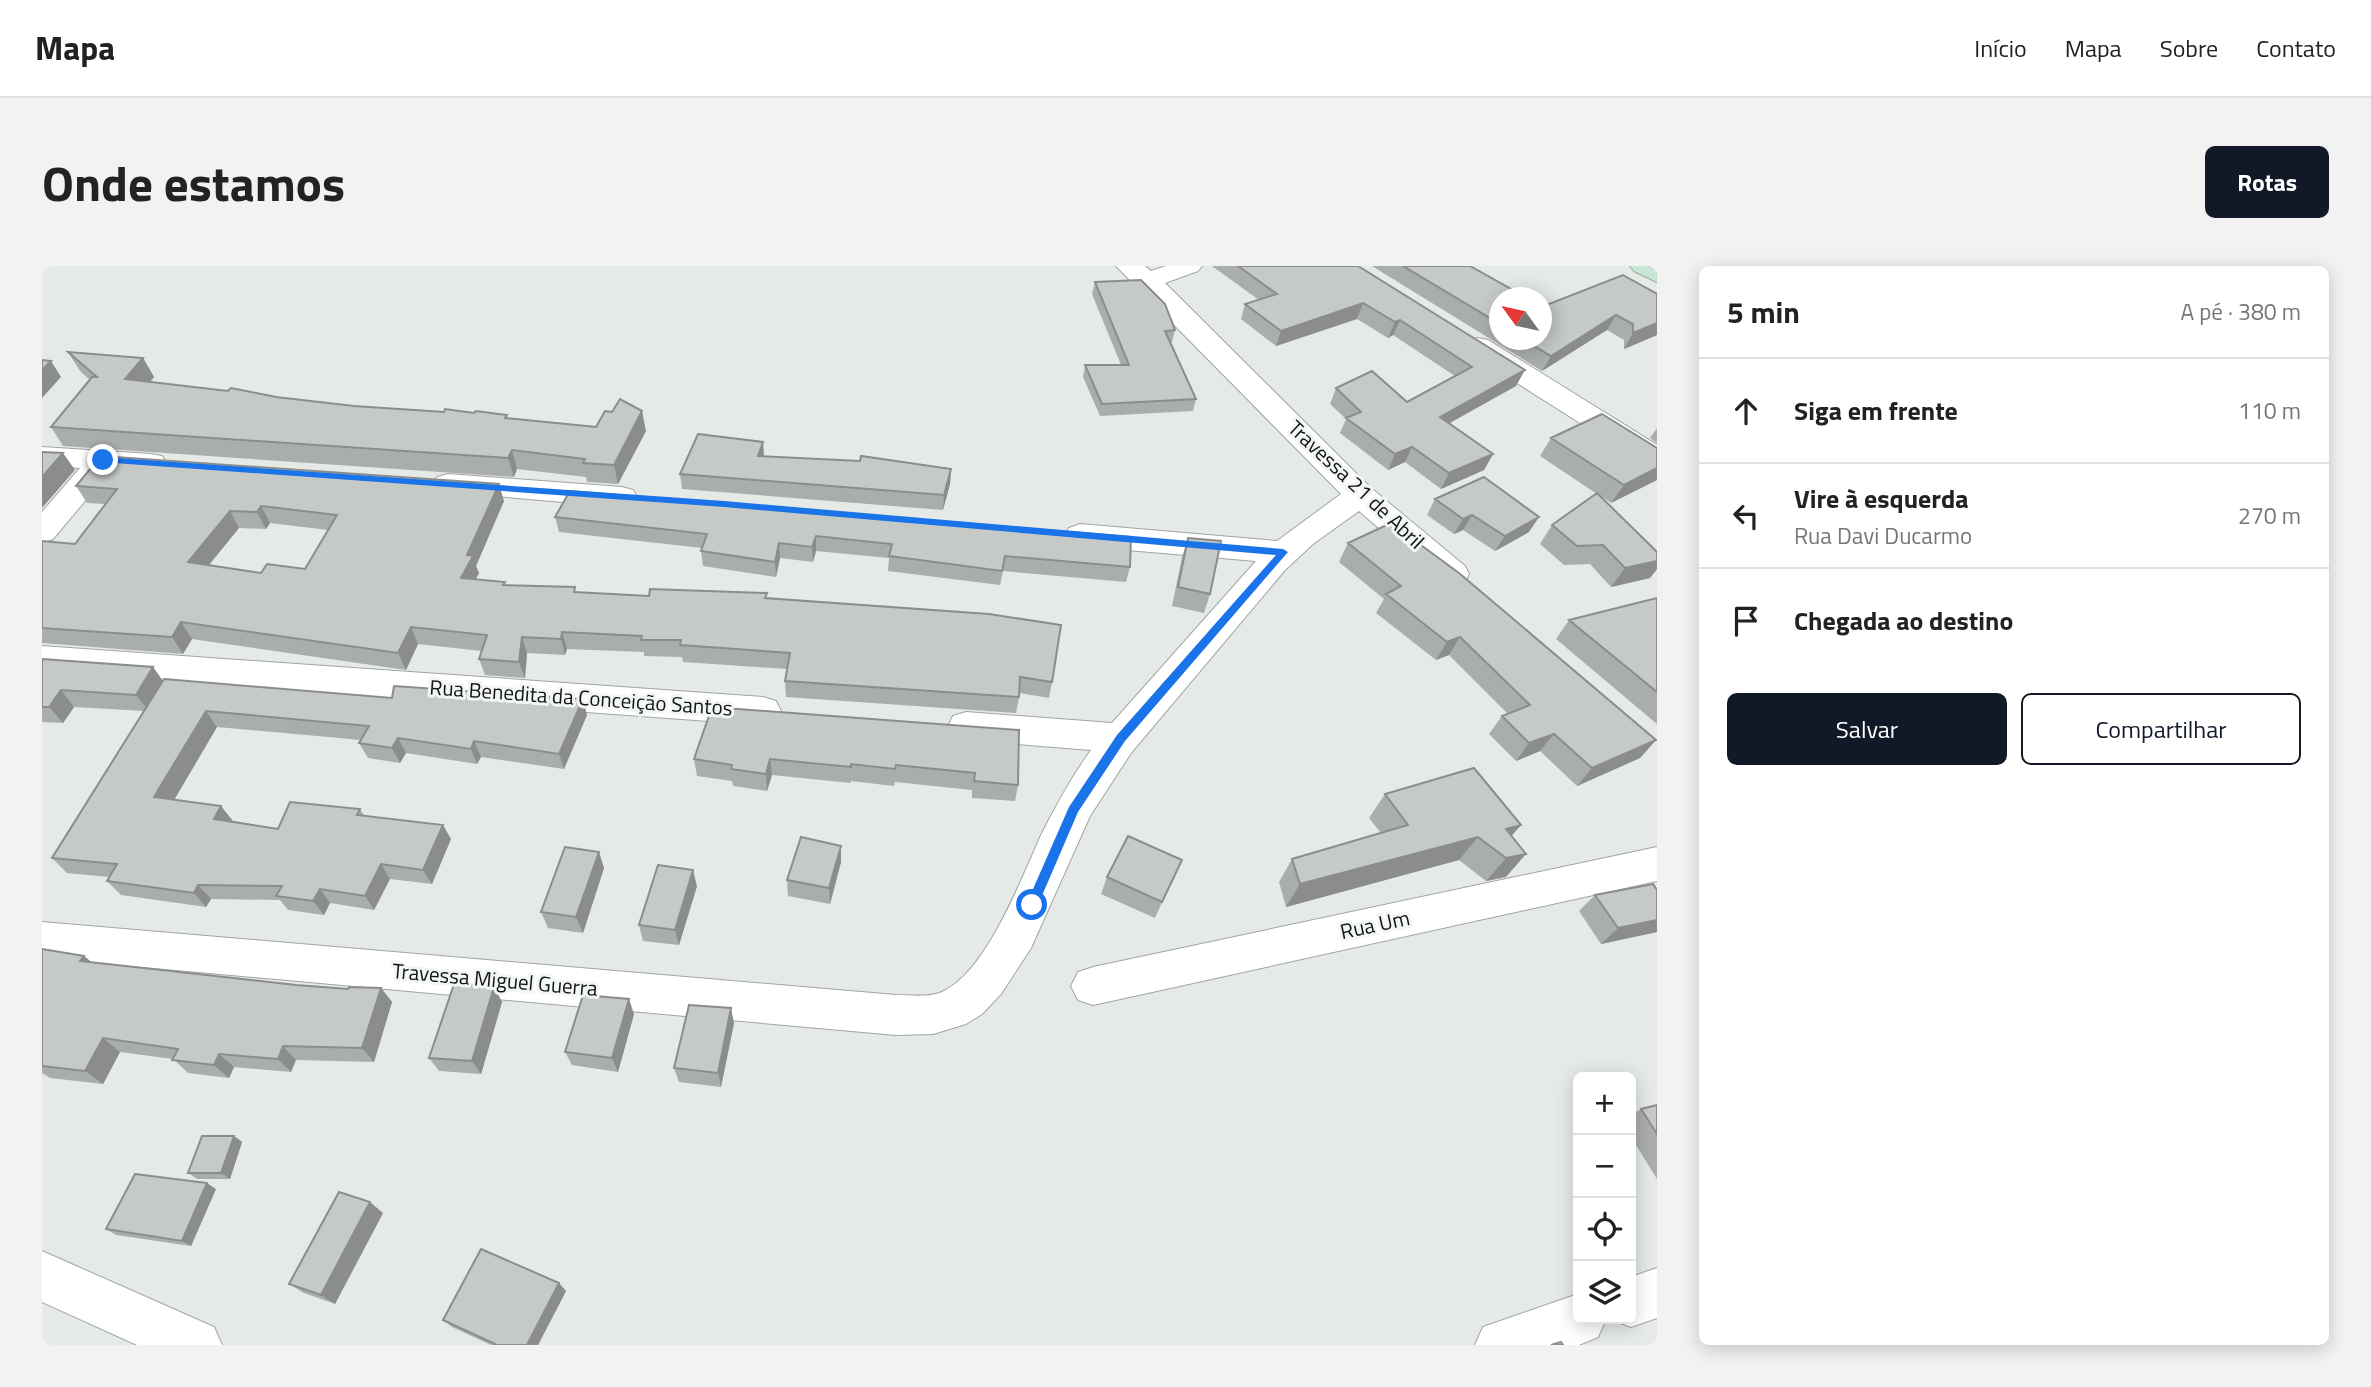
<!DOCTYPE html>
<html lang="pt">
<meta charset="utf-8">
<style>
body{margin:0;font-family:"Titillium Web",sans-serif;background:#f2f2f2;color:#222}
.controls{position:absolute;right:21px;bottom:21px;display:grid;overflow:hidden;border-radius:10px;box-shadow:0 4px 18px #0003}
.controls button{width:63px;height:63px;display:grid;place-items:center;padding:0;border:0;border-bottom:2px solid #e0e0e0;background:#fff;color:#222;font:35px sans-serif}
.compass{position:absolute;left:1447px;top:21px;width:63px;height:63px;border-radius:50%;background:#fff;box-shadow:0 4px 18px #0003;rotate:303deg}
.stop{position:absolute;width:21px;height:21px;margin:-16px;border:5px solid #1a73e8;border-radius:50%;background:#fff}
.stop.end{background:#1a73e8;border-color:#fff;box-shadow:0 2px 7px #0008}
.list{margin:0;padding:0;list-style:none}
h2{display:flex;justify-content:space-between;align-items:center;height:91px;margin:0;padding:0 28px;font-size:30px}
h2 small{font-size:23px;font-weight:400;color:#767676}
.list li{display:grid;grid-template-columns:46px 1fr auto;gap:21px;align-items:center;box-sizing:border-box;height:105px;padding:0 28px;border-top:2px solid #e0e0e0}
.list b{display:block;font-size:26px;white-space:nowrap}
.list p{margin:0;font-size:23px;white-space:nowrap;color:#767676}
.list em{font-size:23px;font-style:normal;color:#767676}
.actions{display:flex;gap:14px;padding:21px 28px}
.actions a{flex:1;padding:16px 0;border:2px solid #111827;border-radius:10px;text-align:center;font-size:24px;color:#111827}
.actions .main{background:#111827;color:#fff}
.icon{flex:none;width:38px;height:38px;fill:none;stroke:currentColor;stroke-width:2;stroke-linecap:round;stroke-linejoin:round}
.map{position:relative;flex:none;width:1615px;height:1079px;overflow:hidden;border-radius:10px}
header{display:flex;align-items:center;gap:42px;box-sizing:border-box;height:98px;padding:0 35px;background:#fff;border-bottom:2px solid #e0e0e0}
header strong{font-size:33px}
nav{display:flex;gap:38px;margin-inline-start:auto;font-size:24px}
.intro{display:flex;align-items:center;justify-content:space-between;box-sizing:border-box;height:168px;padding:0 42px}
h1{margin:0;font-size:49px}
.button{padding:18px 32px;border-radius:10px;background:#111827;color:#fff;font-size:24px;font-weight:700}
main{display:flex;gap:42px;padding:0 42px}
aside{flex:1;background:#fff;border-radius:10px;box-shadow:0 4px 18px #0003}
.map>svg:first-child{display:block}
.lines{fill:none;stroke-linecap:round;stroke-linejoin:round}
.street-casing{stroke:#a0a5a2;stroke-width:2}
.secondary-casing{stroke:#a0a5a2;stroke-width:2}
.street{fill:#fff;fill-rule:evenodd}
.secondary{fill:#c7e6d5;fill-rule:evenodd}
.wall{fill:#aaaeab;fill-rule:evenodd}
.shaded-wall{fill:#8b8d8b}
.building{fill:#c6cac7;stroke:#8b8d8b;stroke-width:2;fill-rule:evenodd}
.route{fill:#1a73e8}
.labels{text-anchor:middle;stroke-width:6;stroke-linejoin:round;paint-order:stroke}
.street-label{font-size:21px;fill:#141514;stroke:#f3f7f4}
</style>
<header>
<strong>Mapa</strong>
<nav><a>Início</a><a>Mapa</a><a>Sobre</a><a>Contato</a></nav>
</header>
<div class="intro"><h1>Onde estamos</h1><a class="button">Rotas</a></div>
<main>
<div class="map">
<svg width="1615" height="1079" viewBox="0 0 1615 1079">
<rect width="100%" height="100%" fill="#e5eae7"/>
<g class="lines">
<g class="street-casing">
<path id="street" d="M1074,0H1103L1109,5L1124,0H1160L1156,5L1123,17L1329,222L1423,300L1427,308L1423,316L1411,319L1399,316L1317,245L1271,278L1243,304L1089,487L1048,550L989,682L959,728L940,748L924,758L891,768L854,769L0,692V656L854,729C869,729 889,732 902,725C946,703 980,611 1000,567C1015,538 1030,510 1049,484L924,474L911,470L906,460L911,450L924,446L1070,457L1214,295L1038,280L1027,276L1022,269L1027,262L1038,258L1235,275L1299,228Z
M1436,72L1446,74L1615,179V201L1604,199L1426,86L1422,80L1426,74Z
M0,181L109,188L120,190L124,197L120,204L109,206L69,204L11,273L0,277V246L38,202L0,199Z
M406,208L580,221L591,224L595,231L591,238L580,241L395,225L391,218L395,211Z
M0,380L721,431L734,435L739,445L734,455L721,459L0,406Z
M1615,581V615L1051,739L1036,734L1029,720L1036,706L1051,701Z
M0,985L172,1061L180,1079H95L0,1036Z
M1615,1002V1052L1589,1061L1571,1054L1589,1053V1011Z
M1536,1028V1053H1564L1556,1071L1537,1079H1433L1441,1061Z"/>
</g>
<g class="secondary-casing">
<path id="secondary" d="M1588,0H1615V16L1592,5Z"/>
</g>
<use href="#street" class="street"/>
<use href="#secondary" class="secondary"/>
</g>
<path class="wall" d="M1170,0H1316L1474,120L1407,157L1451,188L1442,204L1399,223L1363,196L1346,204L1298,167L1304,153L1288,138L1294,122L1365,136L1413,110L1351,69L1346,72L1315,53L1234,80L1199,53L1203,38L1217,34Z
M1330,0H1428L1458,32V74H1500L1502,40L1615,28V69L1582,83V74L1565,64L1500,105Z
M1053,16L1133,64L1130,76H1129L1154,133L1151,145L1058,150L1041,111L1043,99H1079L1050,28Z
M26,86L101,92L112,111L108,116L312,140L465,149L466,152L604,165L576,218L545,216L544,211L475,203L472,211L21,180L9,161L48,114L38,105Z
M1615,162V177L1608,172Z
M1509,172L1615,182V214L1569,237L1556,228L1615,286V303L1608,312L1569,321L1548,298L1522,299L1498,278L1510,259L1555,228L1498,190Z
M722,191L818,195L909,203L908,218L901,244L640,223L638,208Z
M34,220L462,235L434,300L437,307L433,313L464,319L534,326L607,330L725,332L1010,416L1007,432L978,427L974,447L744,431L743,415L745,403L641,396L640,391L602,390V386L525,383L523,389L485,387L483,412L443,409L437,393L440,385L376,378L364,404L150,373L141,388L0,377V275L33,278L63,238L45,237ZM228,257L286,264L263,303L219,307L167,299L197,262L224,263Z
M528,225L1088,301L1084,316L961,305L958,319L846,305L847,292L774,285L771,296L738,292L734,311L661,300L659,285L660,282L517,266L513,251Z
M1393,233L1487,266L1453,285L1421,264L1412,268L1385,249Z
M1146,272L1168,328L1162,347L1130,340L1140,291Z
M1306,277L1614,474L1598,492L1535,520L1498,485L1474,495L1447,468L1460,450L1466,448L1407,389L1394,394L1334,347L1342,333L1297,296Z
M1615,332V458L1514,373L1527,354Z
M0,393L111,401L121,415L545,449L522,503L439,491L435,498L364,487L358,497L326,492L317,477L319,474L175,461L132,534L191,555L236,563L318,543L322,549L409,573L390,618L348,613L332,644L288,637L282,649L246,644L238,634L169,633L164,641L79,629L65,615L67,611L25,607L10,592L102,445L32,441L21,457L0,456Z
M670,441L976,519L973,535L930,532V524L853,516L852,520L809,515V517L730,509L725,525L691,520L690,515L655,510L652,493Z
M1343,528L1479,559L1469,570L1464,611L1444,615L1417,594L1244,641L1237,616L1250,593L1339,567L1327,552Z
M799,580V596L788,638L746,630L745,614Z
M562,602L541,667L506,662L499,646Z
M1132,610L1113,652L1059,628L1065,611Z
M655,620L637,679L601,675L597,659Z
M1615,624V666L1559,678L1537,645L1553,629Z
M0,683L42,690L50,697L254,719L306,723L339,722L350,736L332,796L254,794L249,806L192,801L187,812L146,807L131,793L78,786L61,818L8,812L0,807Z
M452,721L460,736L439,808L397,805L387,792Z
M592,748L576,806L530,799L523,786Z
M692,757L679,821L637,816L632,802Z
M1615,839V913L1589,871V849L1599,843Z
M192,870L200,876L188,913H155L146,907Z
M174,923L149,980L74,969L64,963Z
M341,947L293,1038L262,1027L247,1018Z
M524,1025L496,1079H449L410,1061L401,1054Z"/>
<path class="shaded-wall" d="M1321,37L1315,53L1234,80L1239,65Z
M1574,49L1565,64L1500,105L1509,90Z
M1358,54L1351,69L1346,72L1353,56Z
M1615,57V69L1582,83L1591,67Z
M101,92L112,111L94,132L83,113Z
M9,95L19,111L0,132V104Z
M1483,104L1474,120L1390,167L1398,151Z
M600,145L604,165L576,218L572,199Z
M721,176L722,190L717,205L716,190Z
M1370,181L1363,196L1346,204L1353,188Z
M470,184L475,203L472,211L466,192Z
M21,187L33,204L0,242V211Z
M1451,188L1442,204L1399,223L1407,207Z
M1615,202V214L1569,237L1582,219Z
M909,203L908,218L901,244L902,229Z
M457,218L462,235L434,300L437,307L426,329L419,312L425,289Z
M219,240L228,257L224,263L215,246Z
M188,245L197,262L156,312L146,296Z
M1430,249L1421,264L1412,268L1421,253Z
M1497,251L1487,266L1453,285L1463,270Z
M774,270V285L771,296L770,281Z
M737,277L738,292L734,311L733,296Z
M1615,295V303L1608,312L1569,321L1583,302Z
M139,356L150,373L141,388L130,371Z
M369,361L376,378L364,404L356,387Z
M520,366L525,383L523,389L519,373Z
M480,371L485,387L483,412L477,396Z
M1418,371L1407,389L1394,394L1405,376Z
M111,401L123,418L107,445L94,429Z
M19,424L32,441L21,457L7,441Z
M541,433L545,449L522,503L517,488Z
M164,445L175,461L125,546L112,531Z
M1512,468L1498,485L1474,495L1487,477Z
M356,472L364,487L358,497L350,482Z
M1614,474L1598,492L1535,520L1550,502Z
M432,475L439,491L435,498L429,483Z
M728,493L730,509L725,525L724,508Z
M179,540L191,555L172,553Z
M401,559L409,573L390,618L381,604Z
M1479,559L1459,582L1464,563Z
M1436,571L1417,594L1244,641L1258,618Z
M799,580V596L788,638L787,622Z
M557,586L562,602L541,667L534,651Z
M1484,588L1464,611L1444,615L1464,592Z
M339,598L348,613L332,644L323,630Z
M651,604L655,620L637,679L633,664Z
M156,619L169,633L164,641L152,627Z
M278,623L288,637L282,649L271,635Z
M1615,654V666L1559,678L1576,662Z
M42,690L59,704L38,695Z
M452,721L460,736L439,808L430,795Z
M339,722L350,736L332,796L320,782Z
M587,733L592,748L576,806L570,792Z
M689,742L692,757L679,821L676,807Z
M61,772L78,786L61,818L43,805Z
M241,780L254,794L249,806L236,793Z
M177,788L192,801L187,812L172,799Z
M192,870L200,876L188,913L179,907Z
M165,917L174,923L149,980L140,975Z
M328,936L341,947L293,1038L279,1029Z
M517,1017L524,1025L496,1079H485Z"/>
<path class="building" d="M1196,0H1316L1483,104L1398,151L1451,188L1407,207L1370,181L1353,188L1304,152L1319,146L1294,122L1330,105L1365,136L1430,101L1358,54L1353,56L1321,37L1239,65L1203,38L1235,28Z
M1361,0H1428L1485,32H1458V58Z
M1581,9L1615,28V57L1591,67V58L1574,49L1509,90L1482,74H1500V39L1502,40Z
M1099,14L1123,38L1133,64L1123,65L1154,133L1060,138L1043,99H1087L1053,16Z
M26,86L101,92L83,113L186,125L189,122L234,131L312,140L402,146L403,143L432,147L434,145L465,149L463,152L554,161L563,145L570,146L578,133L600,145L572,199L541,197L543,193L470,184L466,192L9,161L50,111H55Z
M0,94L9,95L0,104Z
M1560,148L1615,182V202L1582,219L1509,172Z
M656,168L721,176L716,190L818,195L819,190L909,203L902,229L638,208Z
M0,186L21,187L0,211Z
M59,190L457,218L425,289L431,290L419,312L463,316L461,319L533,321L532,326L607,330L608,323L725,327L723,332L947,348L1019,359L1010,416L978,411L977,431L743,415L748,387L638,379L639,374H599L600,370L520,366L519,373L480,371L477,396L437,393L445,369L369,361L356,387L139,356L130,371L0,362V275L33,278L75,223L34,220ZM219,240L295,249L263,303L225,298L219,307L146,296L188,245L215,246Z
M1442,211L1497,251L1463,270L1430,249L1421,253L1393,233Z
M528,225L1089,271L1088,301L963,290L960,305L847,290L850,278L774,270L770,281L737,277L733,296L659,285L665,268L513,251Z
M1555,227L1615,286V295L1583,302L1561,279L1535,280L1510,259Z
M1349,257L1417,307L1614,474L1550,502L1512,468L1487,477L1460,450L1488,439L1418,371L1405,376L1344,328L1359,320L1306,277Z
M1146,272L1179,275L1168,328L1136,321Z
M1615,332V426L1527,354Z
M0,393L111,401L94,429L19,424L7,441H0Z
M122,413L350,432L352,420L541,433L517,488L432,475L429,483L356,472L350,482L317,477L327,460L164,445L112,531L179,540L172,553L236,563L248,536L318,543L315,549L401,559L381,604L339,598L323,630L278,623L271,635L234,630L240,620L156,619L152,627L65,615L75,598L10,592Z
M670,441L977,464L976,519L932,515L933,507L854,499L853,503L809,498V501L728,493L724,508L689,503L690,499L652,493Z
M1432,502L1479,559L1464,563L1484,588L1464,592L1436,571L1258,618L1250,593L1366,559L1343,528Z
M1086,570L1140,594L1120,636L1065,611Z
M759,571L799,580L787,622L745,614Z
M523,581L557,586L534,651L499,646Z
M616,599L651,604L633,664L597,659Z
M1611,618L1615,624V654L1576,662L1553,629Z
M0,683L42,690L38,695L254,719L306,723L307,721L339,722L320,782L241,780L236,793L177,788L172,799L130,794L136,783L61,772L43,805L0,800Z
M412,718L452,721L430,795L387,792Z
M541,729L587,733L570,792L523,786Z
M647,739L689,742L676,807L632,802Z
M1615,839V868L1599,843Z
M160,870H192L179,907H146Z
M93,908L165,917L140,975L64,963Z
M297,926L328,936L279,1029L247,1018Z
M439,983L517,1017L485,1079H455L401,1054Z
M1519,1076L1521,1079H1509Z"/>
<path class="route" d="M61,191L682,235L1241,283L1246,286L1083,475L1036,546L996,639L990,644L984,639L1027,541L1075,469L1234,289L682,241L58,196L56,194Z"/>
<g class="labels">
<g class="street-label">
<text transform="translate(1314 219) rotate(43)" y="7">Travessa 21 de Abril</text>
<text transform="translate(539 432) rotate(4)" y="7">Rua Benedita da Conceição Santos</text>
<text transform="translate(1333 659) rotate(-12)" y="7">Rua Um</text>
<text transform="translate(453 714) rotate(5)" y="7">Travessa Miguel Guerra</text>
</g>
</g>
</svg>
<div class="controls">
<button>+</button>
<button>−</button>
<button><svg class="icon" aria-label="locate" viewBox="0 0 24 24"><circle cx="12" cy="12" r="6"/><path d="M12 2v4M12 18v4M2 12h4M18 12h4"/></svg></button>
<button><svg class="icon" aria-label="layers" viewBox="0 0 24 24"><path d="M12 4l9 5-9 5-9-5zM3 14l9 5 9-5"/></svg></button>
</div>
<svg class="compass" viewBox="-18 -18 36 36"><path d="M0-13l5 13h-10z" fill="#e53935"/><path d="M0 13l5-13h-10z" fill="#767676"/></svg>
<div class="stop" style="left:990px;top:639px"></div>
<div class="stop end" style="left:61px;top:194px"></div>
</div>
<aside>
<h2>5 min<small>A pé · 380 m</small></h2>
<ul class="list">
<li><svg class="icon" aria-label="ahead" viewBox="0 0 24 24"><path d="M12 20V5M6 11l6-6 6 6"/></svg><div><b>Siga em frente</b></div><em>110 m</em></li>
<li><svg class="icon" aria-label="left" viewBox="0 0 24 24"><path d="M17 20v-9H6M10 6l-5 5 5 5"/></svg><div><b>Vire à esquerda</b><p>Rua Davi Ducarmo</p></div><em>270 m</em></li>
<li><svg class="icon" aria-label="arrive" viewBox="0 0 24 24"><path d="M6 21V4h12l-3 4 3 4H6"/></svg><div><b>Chegada ao destino</b></div></li>
</ul>
<div class="actions"><a class="main">Salvar</a><a>Compartilhar</a></div>
</aside>
</main>
